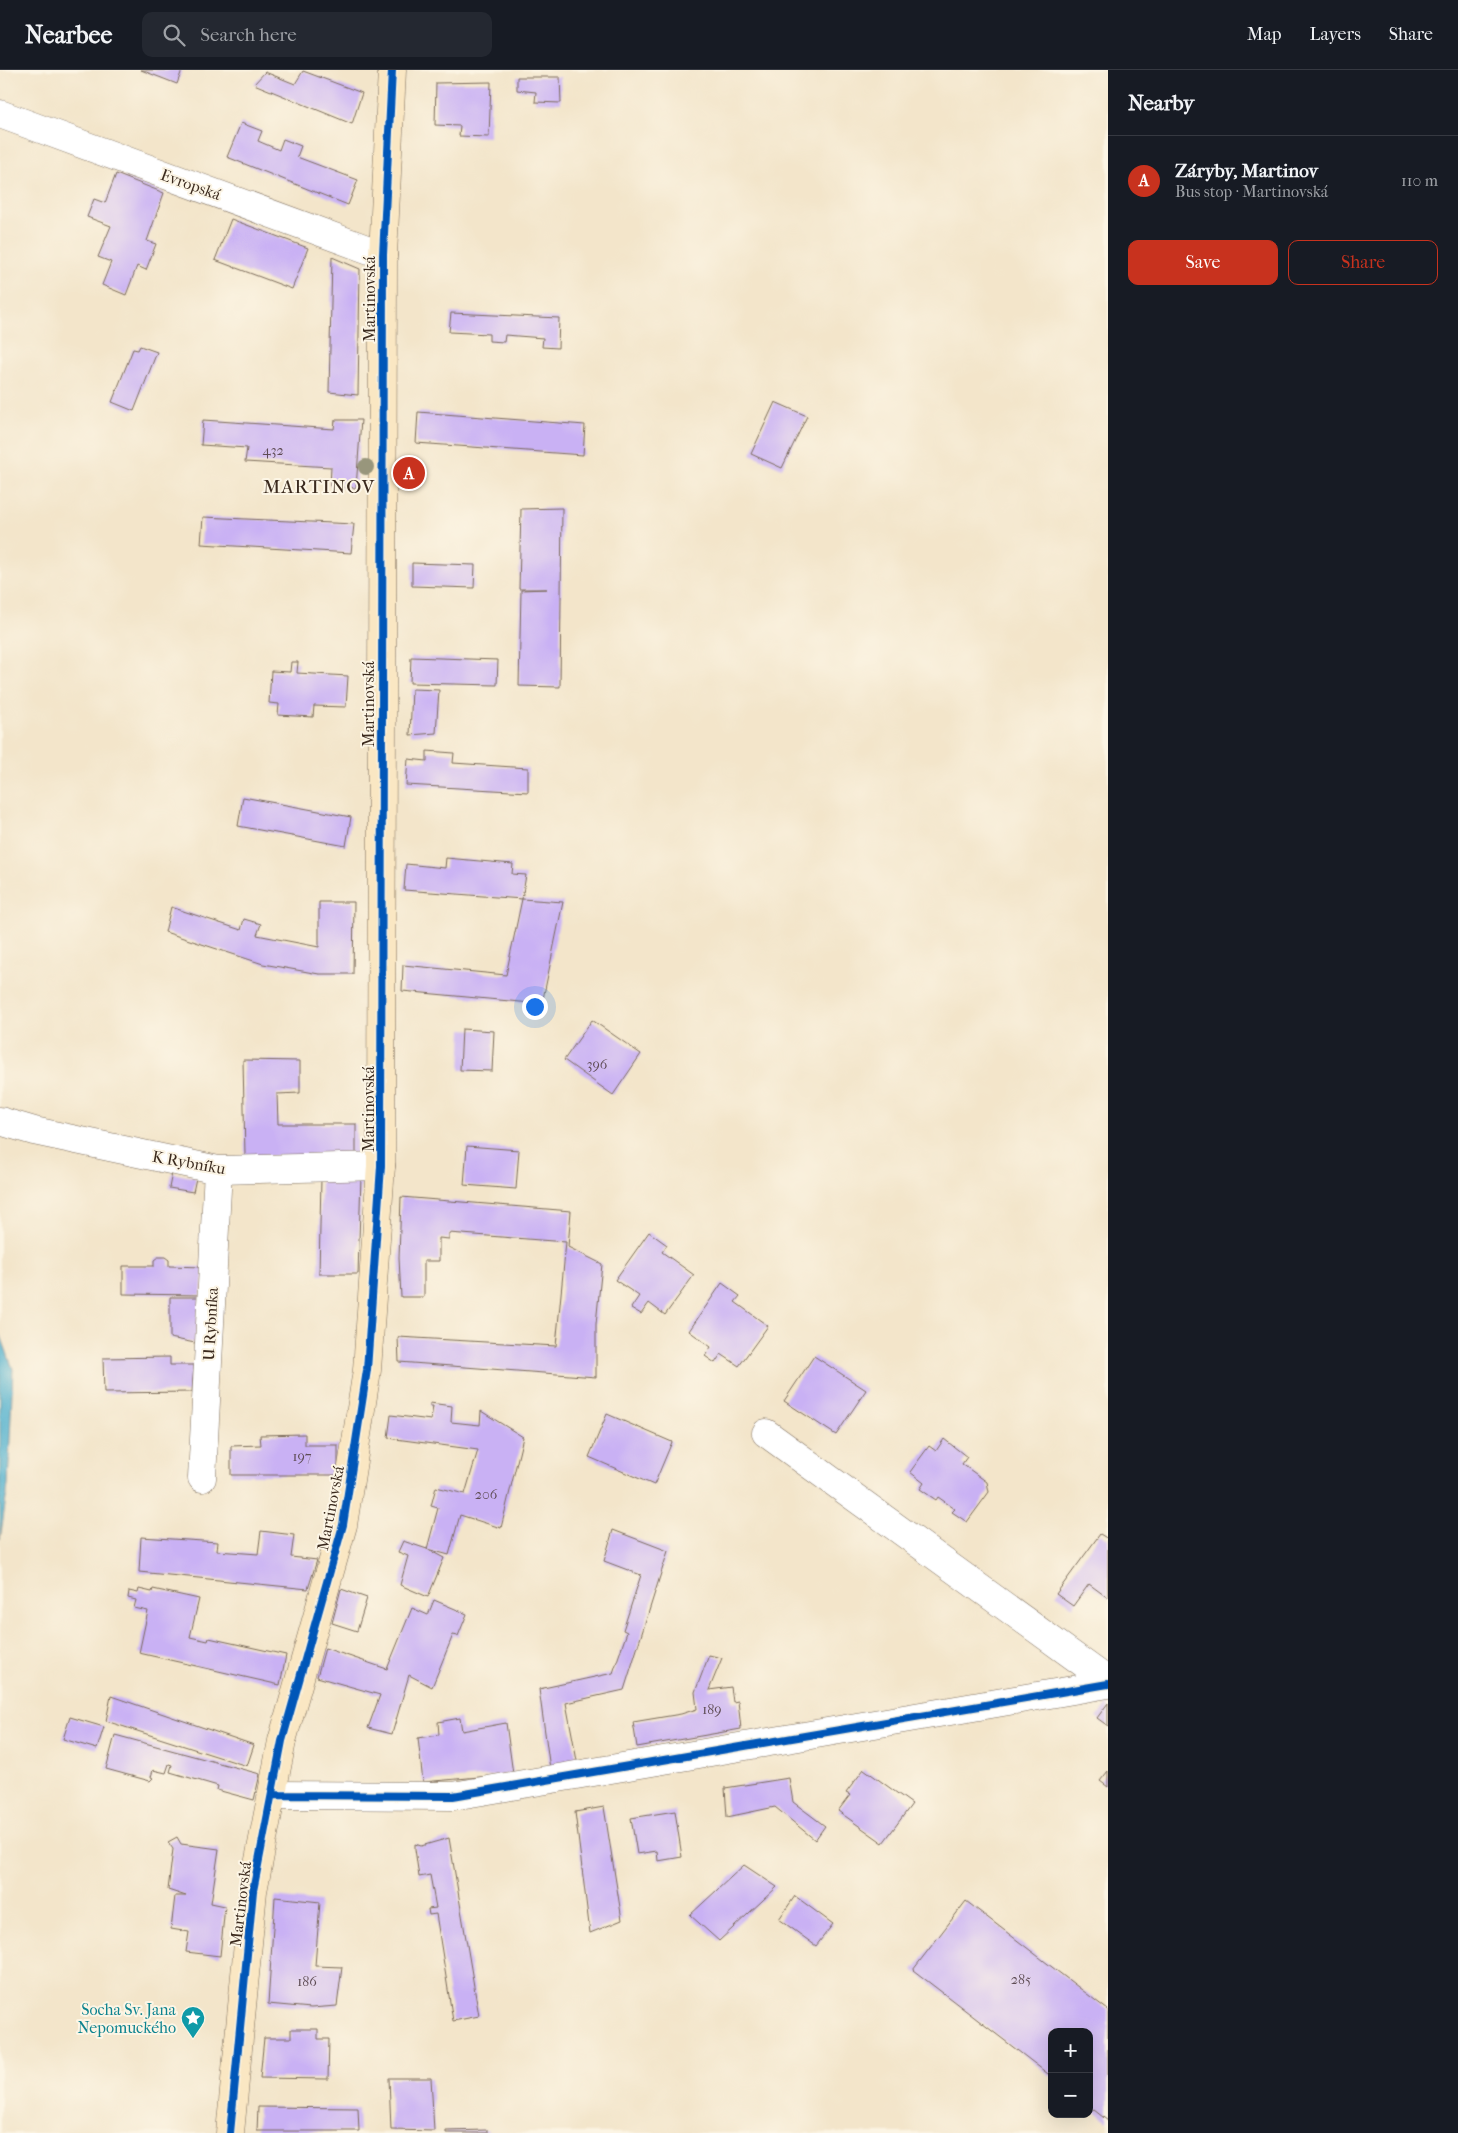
<!DOCTYPE html>
<meta charset="utf-8">
<style>
body{margin:0;font-family:"IM FELL French Canon",serif;background:#242831;color:#f1f3f6}
.controls{position:absolute;right:15px;bottom:15px;display:grid;overflow:hidden;border-radius:10px;box-shadow:0 5px 20px #0002}
.controls button{width:45px;height:45px;display:grid;place-items:center;padding:0;border:0;border-bottom:1px solid #363941;background:#171b24;color:#f1f3f6;font:25px sans-serif}
.you{position:absolute;left:534px;top:936px;width:18px;height:18px;margin:-12px;border:4px solid #fff;border-radius:50%;background:#1a73e8;box-shadow:0 0 0 8px #1a73e833}
.badge{display:grid;place-items:center;width:32px;height:32px;border-radius:50%;background:#c8321e;color:#fff;font-size:16px;font-weight:700}
.pin{position:absolute;translate:-50% -50%;border:2px solid #fff;box-shadow:0 1px 5px #0006}
.list{margin:0;padding:0;list-style:none}
h2{display:flex;justify-content:space-between;align-items:center;height:65px;margin:0;padding:0 20px;font-size:21px}
h2 small{font-size:16px;font-weight:400;color:#9ea1a6}
.list li{display:grid;grid-template-columns:32px 1fr auto;gap:15px;align-items:center;box-sizing:border-box;height:90px;padding:0 20px;border-top:1px solid #363941}
.list b{display:block;font-size:19px;white-space:nowrap}
.list p{margin:0;font-size:16px;white-space:nowrap;color:#9ea1a6}
.list em{font-size:16px;font-style:normal;color:#9ea1a6}
.actions{display:flex;gap:10px;padding:15px 20px}
.actions a{flex:1;padding:11px 0;border:1px solid #c8321e;border-radius:10px;text-align:center;font-size:18px;color:#c8321e}
.actions .main{background:#c8321e;color:#fff}
.icon{flex:none;width:28px;height:28px;fill:none;stroke:currentColor;stroke-width:2;stroke-linecap:round;stroke-linejoin:round}
.map{position:relative;flex:none;width:1108px;height:2063px;overflow:hidden}
header{display:flex;align-items:center;gap:30px;box-sizing:border-box;height:70px;padding:0 25px;background:#171b24;border-bottom:1px solid #363941}
header strong{font-size:24px}
nav{display:flex;gap:28px;margin-inline-start:auto;font-size:18px}
.search{width:350px;height:45px;background:#242831;display:flex;align-items:center;gap:12px;box-sizing:border-box;padding:0 18px;border-radius:10px;color:#9ea1a6;font-size:19px}
main{display:flex}
aside{flex:1;background:#171b24}
.map>svg:first-child{display:block}
.water{fill:#50b0ce;stroke:#466d76}
.building{fill:#c9b1f4}
.lines{fill:none;stroke-linecap:round;stroke-linejoin:round}
.street-casing{stroke:#7b6b5a;stroke-width:29}
.secondary-casing{stroke:#7b6b5a;stroke-width:29}
.street{stroke:#fff;stroke-width:28}
.secondary{stroke:#fae7c3;stroke-width:28}
.cycleway-casing{stroke:#fcf5e5;stroke-width:11}
.cycleway{stroke:#0057b8;stroke-width:8}
.tree{fill:#98967c}
.labels{text-anchor:middle;stroke-width:4;stroke-linejoin:round;paint-order:stroke}
.number-label{font-size:14px;fill:#5e4c54}
.street-label{font-size:16px;fill:#3b2a1e;stroke:#fcf5e5}
.culture-label{font-size:16px;fill:#0d838f;stroke:#fcf5e5;text-anchor:end}
.quarter-label{font-size:19px;letter-spacing:1px;fill:#3b2a1e;stroke:#fcf5e5}
</style>
<header>
<strong>Nearbee</strong>
<div class="search"><svg class="icon" aria-label="search" viewBox="0 0 24 24"><circle cx="10" cy="10" r="6"/><path d="M15 15l6 6"/></svg>Search here</div>
<nav><a>Map</a><a>Layers</a><a>Share</a></nav>
</header>
<main>
<div class="map">
<svg width="1108" height="2063" viewBox="0 0 1108 2063">
<rect width="100%" height="100%" fill="#fcf5e5"/>
<filter id="ink" filterUnits="userSpaceOnUse"><feTurbulence type="fractalNoise" baseFrequency=".02" numOctaves="2"/><feDisplacementMap in="SourceGraphic" scale="10" xChannelSelector="R" yChannelSelector="G"/><feConvolveMatrix kernelMatrix="1 2 1 2 8 2 1 2 1" color-interpolation-filters="sRGB"/></filter>
<filter id="wash" filterUnits="userSpaceOnUse"><feTurbulence type="fractalNoise" baseFrequency=".0096" numOctaves="4" result="noise"/><feDisplacementMap in="SourceGraphic" scale="20" xChannelSelector="R" yChannelSelector="G"/><feGaussianBlur stdDeviation="1.12" result="paint"/><feColorMatrix in="noise" values="0 0 0 0 0 0 0 0 0 0 0 0 0 0 0 0 0 1.4 0 .05"/><feComposite in="paint" operator="in"/></filter>
<g filter="url(#wash)">
<rect width="100%" height="100%" fill="#f3e5ca"/>
<path class="water" d="M0,1263L13,1299L8,1415L0,1469Z"/>
<g id="blocks">
<path class="building" d="M141,0H182L177,14Z
M303,1L362,23L352,54L254,14L265,2L295,14Z
M517,7H560L561,33L535,32L536,22L517,20Z
M491,12L489,67L459,66L460,56L435,55L436,13Z
M241,53L262,61L258,71L279,80L283,69L301,76L297,87L358,110L348,135L227,87Z
M116,104L164,123L147,171L156,174L146,200L137,196L126,225L102,215L111,192L98,187L111,156L87,147L94,129L105,133Z
M231,149L308,178L292,219L215,190Z
M332,187L360,199L358,325L329,322Z
M451,243L559,248L558,278L542,277L543,268L505,265L504,272L489,271V264L449,262Z
M140,276L157,282L134,341L112,332L133,279L138,280Z
M775,332L807,346L782,398L751,384Z
M418,342L585,355L583,385L416,373Z
M203,350L334,359L335,350H361L356,418L330,416L331,397L245,392L247,378L201,375Z
M562,438L560,617L519,616L521,520L547,519H519L521,439Z
M203,447L354,454L351,483L201,474Z
M412,493L475,495L474,518L412,516Z
M411,587L498,590L497,615L410,613Z
M291,592H298L297,603L348,606L346,637L314,636L313,647L278,645L279,634L269,633L271,601L290,602Z
M412,619L439,620L436,663L410,665Z
M427,681L454,683L453,693L528,698V722L406,715L408,689L427,691Z
M243,727L351,747L346,776L238,756Z
M446,788L513,794L512,804L526,805L522,829L563,832L542,934L402,921L403,895L506,905L522,829L404,820L406,794L445,798Z
M319,832H354L353,904H319L263,894L165,862L171,837L241,860L244,849L261,854L257,865L319,877Z
M592,950L641,984L613,1025L564,990Z
M462,959L494,961L492,1001L460,1000Z
M243,990L300,991V1023L277,1024L278,1054H356V1086H245Z
M467,1076L519,1080L516,1119L464,1115Z
M172,1103L196,1108L193,1122L169,1118Z
M361,1106L358,1204H319L321,1108Z
M401,1127L571,1141L568,1177L602,1194L596,1254V1307L399,1292L398,1267L556,1276L566,1172L449,1163V1169L439,1168V1191H424V1227H401L399,1188Z
M649,1162L667,1175L662,1182L694,1205L665,1245L649,1233L641,1244L631,1238L639,1226L615,1210Z
M158,1187H165L169,1190V1196L204,1197L201,1225L123,1224V1196H154V1190Z
M722,1213L740,1226L735,1232L768,1256L739,1296L721,1284L715,1293L705,1286L711,1277L689,1261Z
M170,1227H200L195,1273L170,1268Z
M814,1286L866,1320L836,1365L784,1331Z
M170,1287V1295H194L192,1322L104,1323L103,1288Z
M430,1333L452,1336L451,1352L480,1355L481,1341L523,1367L501,1458L460,1445L449,1485L427,1479L438,1438L431,1436L436,1417L465,1424L478,1380L388,1368L391,1345L431,1350L433,1336H430Z
M607,1344L672,1372L654,1415L589,1387Z
M305,1364V1375H338V1405H231V1376L261,1375L260,1365Z
M944,1369L967,1387L962,1394L987,1412L989,1422L967,1452L952,1442L955,1439L938,1427L936,1430L920,1419L924,1413L910,1402L929,1376L936,1381Z
M613,1460L668,1481L624,1620L566,1633L578,1696L550,1699L539,1619L613,1603L627,1562L623,1560L641,1505L604,1491Z
M261,1461L294,1465L291,1487L317,1490L308,1519L139,1502L141,1467L218,1472L217,1481L258,1484Z
M1100,1464L1108,1469V1528L1089,1514L1073,1536L1056,1524Z
M403,1471L427,1479L444,1488L428,1527L400,1515L408,1486L398,1482Z
M139,1519L152,1522L153,1519L199,1529L190,1567L208,1571L209,1568L286,1585L280,1615L139,1583L148,1541L134,1538L136,1530L128,1528L129,1521L138,1523Z
M341,1519L367,1528L357,1561L332,1553Z
M434,1530L467,1544L458,1566L453,1565L432,1617L409,1605L392,1664L368,1658L380,1625L317,1607L325,1578L387,1599L412,1538L428,1545Z
M709,1585L722,1588L709,1620L731,1617L733,1632L738,1631L741,1659L637,1677L633,1652L681,1644L697,1639L695,1622Z
M111,1626L254,1675L247,1696L106,1651Z
M1108,1633V1656L1097,1648Z
M70,1647L104,1657L97,1679L63,1669Z
M460,1648L462,1661L506,1653L513,1704L423,1712L418,1668L439,1665L438,1652Z
M115,1665L260,1704L254,1730L217,1720L218,1716L170,1702L172,1695L169,1694L166,1703L153,1700L151,1707L153,1708L150,1711L106,1699Z
M864,1699L912,1734L883,1773L838,1741L850,1725L846,1723Z
M1108,1701V1717L1100,1711Z
M789,1708L793,1732L825,1756L815,1770L775,1737L727,1747L725,1718Z
M604,1737L622,1850L590,1863L575,1742Z
M675,1741L682,1787L658,1791L657,1781L637,1784L631,1748Z
M177,1767L181,1774L219,1779L211,1833L225,1836L220,1886L186,1882L189,1862L171,1859L175,1826H186L168,1820L173,1779L168,1772Z
M449,1768L479,1946L453,1951L436,1844L429,1845L428,1839L436,1838L430,1805L419,1807L415,1779V1774L421,1776Z
M744,1795L777,1817L719,1871L690,1845Z
M795,1826L833,1854L816,1876L779,1849Z
M275,1827L320,1832L315,1896L342,1897L337,1936L311,1938L268,1934Z
M966,1831L1108,1940V2051L1089,2036V1962H1052V2007L913,1900Z
M291,1959H318V1969H329L328,2009L260,2008L264,1968H291Z
M389,2008H431L434,2061L391,2060Z
M258,2037L358,2038L359,2061H257Z
M488,2060V2063H446V2061Z"/>
</g>
</g>
<g filter="url(#ink)">
<use href="#blocks" fill-opacity="0" stroke="#7b6b5a" stroke-width="1"/>
<g class="lines">
<g class="street-casing">
<path id="street" d="M0,44L383,185
M0,1051L34,1061L218,1100L381,1096
M766,1363L1108,1611
M202,1408L218,1100
M272,1725L453,1726L1108,1614"/>
</g>
<g class="secondary-casing">
<path id="secondary" d="M230,2063L253,1821L282,1671L343,1455L367,1300L381,1096L383,185L392,0"/>
</g>
<use href="#street" class="street"/>
<use href="#secondary" class="secondary"/>
<g class="cycleway-casing">
<path id="cycleway" d="M272,1725L453,1726L1108,1614
M230,2063L253,1821L282,1671L343,1455L367,1300L381,1096L383,185L392,0"/>
</g>
<use href="#cycleway" class="cycleway"/>
</g>
<circle class="tree" cx="366" cy="397" r="8"/>
</g>
<defs>
<g id="sight-pin" transform="scale(1.25)"><path d="M0 17L-7.5 6A9.5 9.5 0 1 1 7.5 6Z" fill="#0f9aa8" stroke="#fcf5e5"/><path d="M0-6L1.8-2.2L6-1.7L2.9 1.2L3.7 5.4L0 3.3L-3.7 5.4L-2.9 1.2L-6-1.7L-1.8-2.2Z" fill="#fff"/></g>
</defs>
<g fill-rule="evenodd">
<use href="#sight-pin" x="193" y="1948"/>
</g>
<g class="labels">
<g class="number-label">
<text x="273" y="385">432</text>
<text x="597" y="999">396</text>
<text x="302" y="1391">197</text>
<text x="486" y="1429">206</text>
<text x="712" y="1644">189</text>
<text x="1021" y="1914">285</text>
<text x="307" y="1916">186</text>
</g>
<g class="street-label">
<text transform="translate(191 114) rotate(20)" y="6">Evropská</text>
<text transform="translate(369 229) rotate(-90)" y="6">Martinovská</text>
<text transform="translate(368 634) rotate(-90)" y="6">Martinovská</text>
<text transform="translate(368 1039) rotate(-90)" y="6">Martinovská</text>
<text transform="translate(189 1092) rotate(10)" y="6">K Rybníku</text>
<text transform="translate(210 1254) rotate(-87)" y="6">U Rybníka</text>
<text transform="translate(330 1438) rotate(-79)" y="6">Martinovská</text>
<text transform="translate(240 1834) rotate(-83)" y="6">Martinovská</text>
</g>
<g class="culture-label">
<text x="176" y="1945">Socha Sv. Jana<tspan x="176" dy="18">Nepomuckého</tspan></text>
</g>
<g class="quarter-label">
<text x="319" y="423">MARTINOV</text>
</g>
</g>
</svg>
<div class="controls">
<button>+</button>
<button>−</button>
</div>
<div class="you"></div>
<div class="pin badge" style="left:409px;top:403px">A</div>
</div>
<aside>
<h2>Nearby<small></small></h2>
<ul class="list">
<li><span class="badge">A</span><div><b>Záryby, Martinov</b><p>Bus stop · Martinovská</p></div><em>110 m</em></li>
</ul>
<div class="actions"><a class="main">Save</a><a>Share</a></div>
</aside>
</main>
